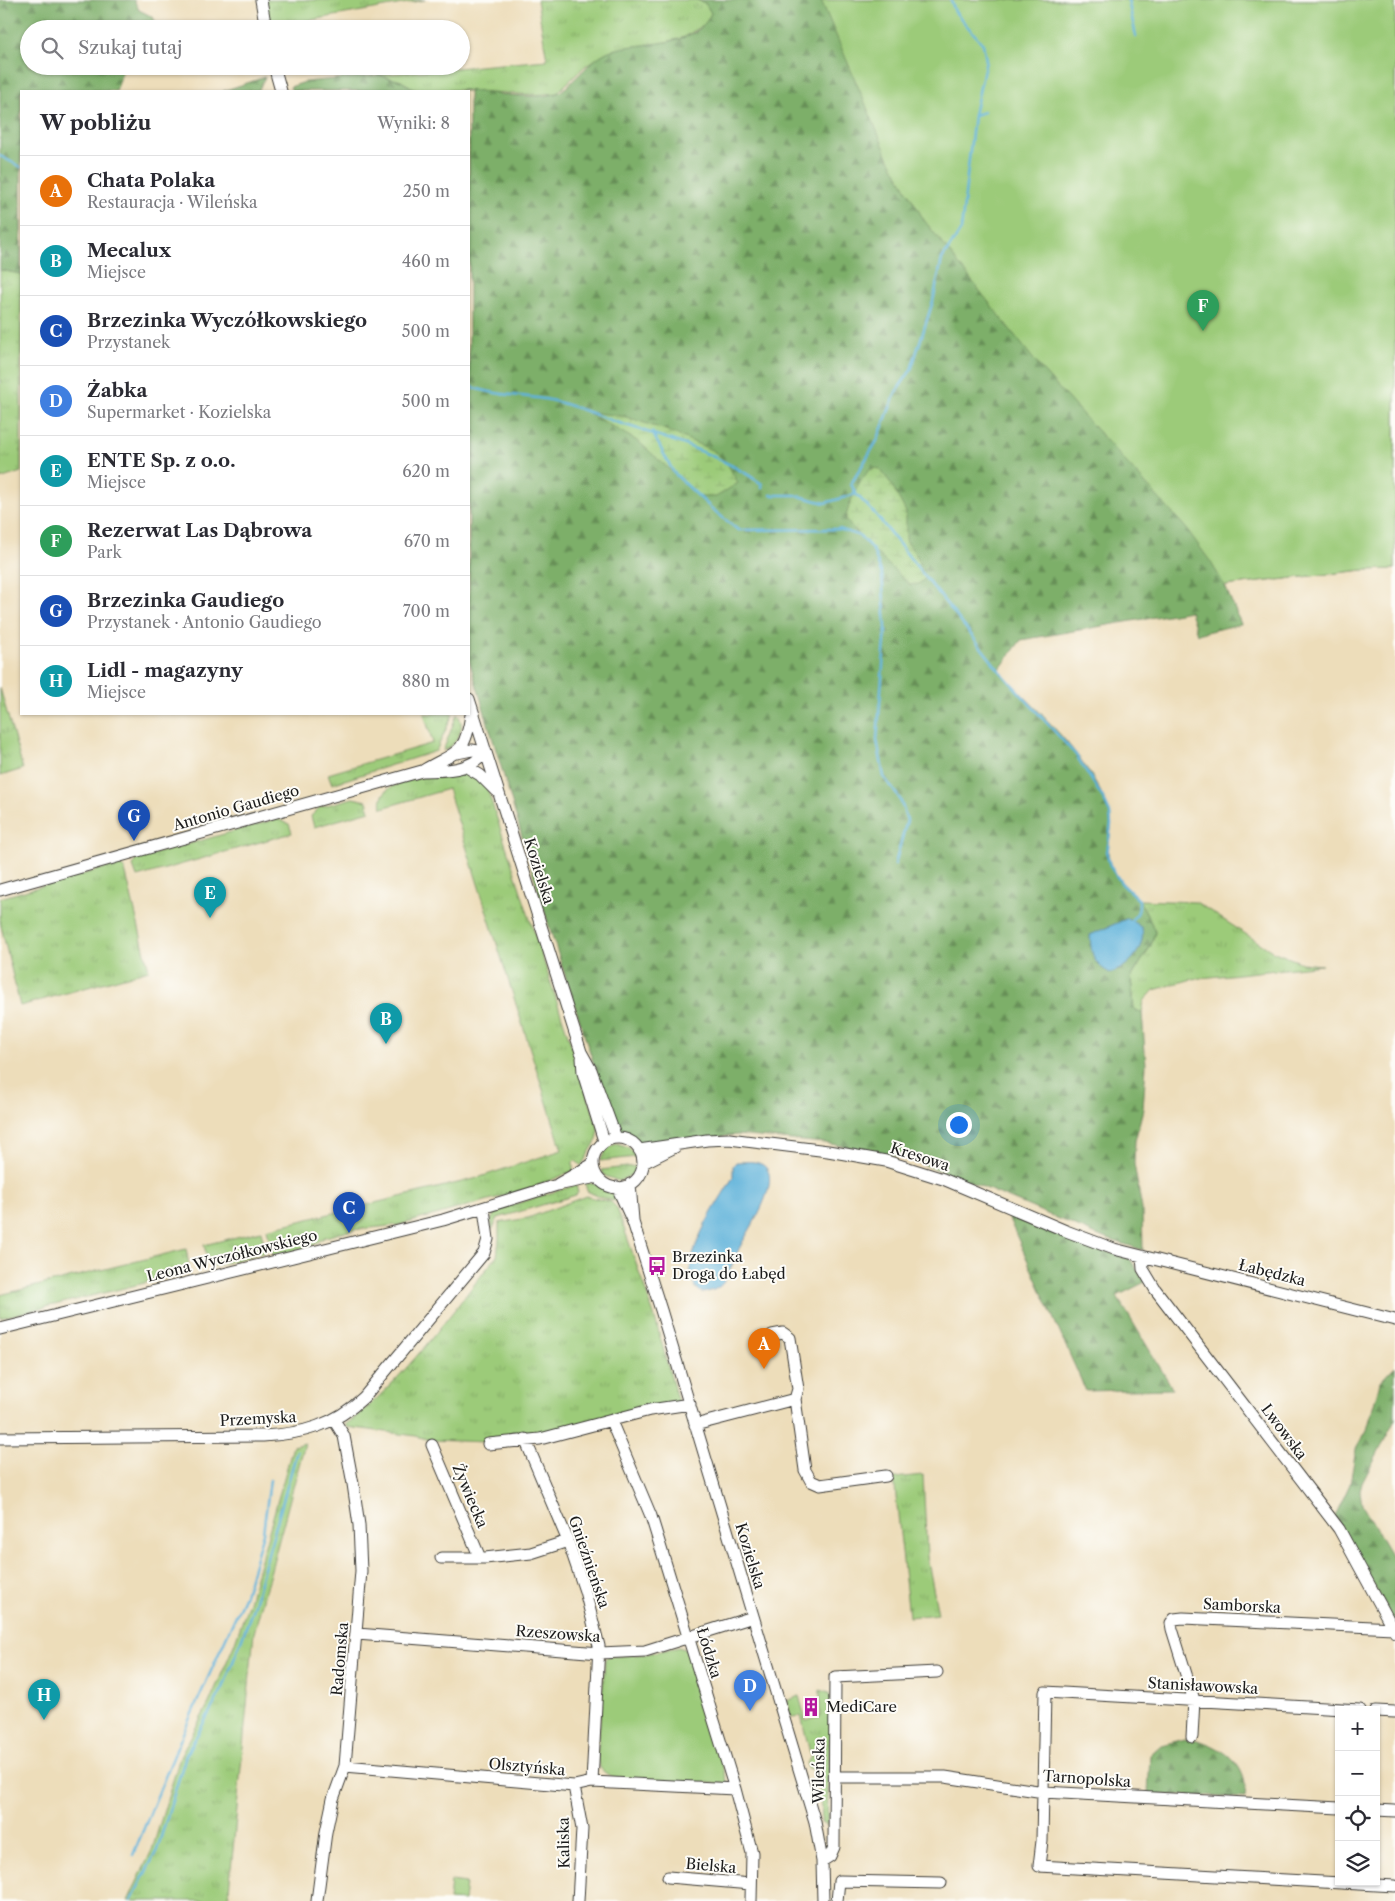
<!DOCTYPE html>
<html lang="pl">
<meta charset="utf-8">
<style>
body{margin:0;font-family:"Libre Caslon Text",serif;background:#f2f2f3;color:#2b2b33}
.controls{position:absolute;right:15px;bottom:15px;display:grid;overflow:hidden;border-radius:0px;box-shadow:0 1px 4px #0004}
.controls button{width:45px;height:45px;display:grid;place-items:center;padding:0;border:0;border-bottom:1px solid #e1e1e2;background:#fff;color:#2b2b33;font:25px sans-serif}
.you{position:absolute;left:958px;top:1124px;width:18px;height:18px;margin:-12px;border:4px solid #fff;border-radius:50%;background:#1a73e8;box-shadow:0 0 0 8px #1a73e833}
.badge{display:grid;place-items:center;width:32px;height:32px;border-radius:50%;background:#db2777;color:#fff;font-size:16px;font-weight:700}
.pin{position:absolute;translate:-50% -41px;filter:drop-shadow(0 1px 2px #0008)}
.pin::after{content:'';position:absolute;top:26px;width:18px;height:15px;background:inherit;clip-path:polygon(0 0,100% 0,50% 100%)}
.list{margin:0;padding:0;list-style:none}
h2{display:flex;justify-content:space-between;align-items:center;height:65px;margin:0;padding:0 20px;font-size:21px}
h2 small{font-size:16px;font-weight:400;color:#7c7c81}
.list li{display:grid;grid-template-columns:32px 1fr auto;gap:15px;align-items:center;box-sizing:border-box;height:70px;padding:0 20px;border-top:1px solid #e1e1e2}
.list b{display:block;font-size:19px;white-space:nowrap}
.list p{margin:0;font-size:16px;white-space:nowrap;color:#7c7c81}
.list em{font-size:16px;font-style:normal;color:#7c7c81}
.icon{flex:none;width:28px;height:28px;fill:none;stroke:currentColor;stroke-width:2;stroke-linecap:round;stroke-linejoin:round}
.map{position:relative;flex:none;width:1395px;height:1901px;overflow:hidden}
.search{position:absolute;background:#fff;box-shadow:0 1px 4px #0004;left:20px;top:20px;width:450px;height:55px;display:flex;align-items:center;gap:12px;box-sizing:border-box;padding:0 18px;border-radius:28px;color:#7c7c81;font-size:19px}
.panel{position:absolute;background:#fff;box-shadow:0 1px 4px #0004;left:20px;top:90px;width:450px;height:625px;border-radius:0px}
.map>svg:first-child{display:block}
.grass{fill:url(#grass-tufts);stroke:#5c744a}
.forest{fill:url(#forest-firs);stroke:#4c6642}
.wetland{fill:url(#wetland-marsh);stroke:#5c744a}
.green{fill:#9ccb79;stroke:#5c744a}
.water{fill:#5eb2da;stroke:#3d677b}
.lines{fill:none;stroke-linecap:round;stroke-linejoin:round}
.stream{stroke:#5eb2da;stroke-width:2.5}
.minor-casing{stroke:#3b3934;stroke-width:13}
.minor{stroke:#fff;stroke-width:11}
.labels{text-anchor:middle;stroke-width:4;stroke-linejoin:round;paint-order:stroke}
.street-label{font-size:15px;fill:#1c1c1c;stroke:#fdfcf7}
.poi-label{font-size:15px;fill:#1c1c1c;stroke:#fdfcf7;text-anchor:start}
</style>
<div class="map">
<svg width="1395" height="1901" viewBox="0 0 1395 1901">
<defs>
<pattern id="grass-tufts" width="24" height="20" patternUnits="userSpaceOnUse" patternTransform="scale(1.25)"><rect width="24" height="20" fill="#9ccb79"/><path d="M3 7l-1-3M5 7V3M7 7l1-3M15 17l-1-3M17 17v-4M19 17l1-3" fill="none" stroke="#86ae68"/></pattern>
<pattern id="forest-firs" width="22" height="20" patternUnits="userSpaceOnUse" patternTransform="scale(1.25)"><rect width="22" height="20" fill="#7daf69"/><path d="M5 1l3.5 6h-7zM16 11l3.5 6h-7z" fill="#668e56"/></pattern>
<pattern id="wetland-marsh" width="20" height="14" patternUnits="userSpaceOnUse" patternTransform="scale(1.25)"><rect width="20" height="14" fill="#9ccb79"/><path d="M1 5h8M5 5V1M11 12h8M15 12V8" fill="none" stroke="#86ae68"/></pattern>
</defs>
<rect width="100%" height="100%" fill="#fdfcf7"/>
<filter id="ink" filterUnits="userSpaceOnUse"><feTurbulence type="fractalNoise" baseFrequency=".02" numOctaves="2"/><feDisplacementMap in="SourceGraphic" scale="10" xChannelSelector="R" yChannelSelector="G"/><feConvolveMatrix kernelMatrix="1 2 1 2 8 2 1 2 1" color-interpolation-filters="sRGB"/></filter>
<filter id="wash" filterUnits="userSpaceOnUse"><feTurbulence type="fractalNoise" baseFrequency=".0096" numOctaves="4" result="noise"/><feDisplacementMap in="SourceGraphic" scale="20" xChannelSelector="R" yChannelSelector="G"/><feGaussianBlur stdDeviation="1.12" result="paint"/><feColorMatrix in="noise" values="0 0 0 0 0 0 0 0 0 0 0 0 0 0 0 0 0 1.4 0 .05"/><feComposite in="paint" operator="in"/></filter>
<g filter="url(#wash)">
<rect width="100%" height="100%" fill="#edddba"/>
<path class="grass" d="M261,0H425L283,25V29H271Z
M537,0H697L705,3L712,13L708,22L685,37L663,43L612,50L585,66L557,93L533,95L463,90L418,91L401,81L377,75L547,60Z
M0,270L21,274V472L0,479Z
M0,688L23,769L0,776Z
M424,714H453L436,751L332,784L328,774L433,743Z
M457,714C468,727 456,745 443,751Z
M455,771L466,772L486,785L599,1130L597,1140L581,1166L576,1161L573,1162V1171L532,1188L399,1225L352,1230L325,1237L309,1248L273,1255L267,1229L474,1179L562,1150L448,789L382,808C381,802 381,797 385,792C395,780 439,775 455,771Z
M353,798L367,801L370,811L314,827L311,816L320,807Z
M277,819L289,824L292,833L137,877L133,866L136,859Z
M119,864L124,868L126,874L149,970L20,1006L0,922V898Z
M1139,900L1196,902L1272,951L1302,963L1322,965L1192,979L1154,990L1144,1001L1142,1013L1134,1009L1131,978L1151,945L1155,932Z
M616,1144L629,1148L636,1157L600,1161L607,1148Z
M636,1166L633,1174L619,1181L605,1176L601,1170Z
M585,1183C599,1183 611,1189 619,1201C609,1201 596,1196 587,1191Z
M576,1185L578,1193L576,1195L498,1218L492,1230L491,1220L497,1210Z
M586,1196L611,1202L617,1208L654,1315L678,1403L543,1436L487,1442L430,1440L416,1436L347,1427L345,1425C402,1384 452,1311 497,1256L499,1239V1223L528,1218Z
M261,1231L266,1252L214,1266L208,1261L204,1245Z
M186,1249L189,1265L186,1273L0,1318V1295Z
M305,1443L254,1633L228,1901H128L152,1850L180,1757L209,1703L234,1645L249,1602L293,1446Z
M923,1475L927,1556L938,1614L909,1617L894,1478Z
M820,1690L829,1693L831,1699L827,1826L821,1823L822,1807L815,1770L808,1768L806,1763L811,1757L801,1716L791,1717L787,1701L799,1696L806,1721L820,1717Z"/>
<path class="forest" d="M0,0H134L139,10L153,17L159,29H29V66H124L116,91H21V274L0,270Z
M697,0H1395V569L1363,570L1225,586L1241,624L1197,634L1190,611L1021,640L999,670C1038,712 1089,756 1109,811C1116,829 1103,848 1111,867C1117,882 1131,889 1140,902C1146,911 1151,922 1155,932L1151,945L1131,978L1134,1009L1142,1013L1146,1065L1143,1109L1135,1141L1134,1164L1142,1209L1143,1250L1104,1238L983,1187L904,1157L825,1143L737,1135L643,1145L620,1132L613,1123L549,926L469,660V91H459L463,90C492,92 527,100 555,94C570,90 589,57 612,50C643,41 697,49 711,13L705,3Z
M379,75L401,81L418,91H292L290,87L305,82Z
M265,77L258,91H223Z
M1005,1210L1076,1241L1130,1259L1145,1282L1117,1296L1173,1389L1086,1391Z
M1395,1366V1420L1362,1483L1360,1491L1362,1505L1395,1561V1624L1335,1516L1350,1484L1356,1449L1367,1430L1380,1382Z
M1189,1738C1219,1744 1250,1763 1245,1798L1148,1794L1150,1755L1161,1745Z"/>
<path class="wetland" d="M587,412L623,416L666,430L714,451L727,463L738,483L716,497H700L639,442Z
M873,468L880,469L890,482L906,512V540L917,556L925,579L918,584L910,585L870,547L846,520C846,507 862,473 873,468Z"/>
<path class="green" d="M821,0H1395V569L1363,570L1225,586L1210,561L1186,528L1042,370L924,220L889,159Z
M679,1647L688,1651L728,1784L615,1778C606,1774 599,1770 597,1760L605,1659L607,1657L646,1654Z
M451,1881L466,1883L464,1901L449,1900Z"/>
<path class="water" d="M1128,918L1142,928C1146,948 1129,968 1110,973C1093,964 1091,954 1090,935Z
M736,1162C744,1162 755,1160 763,1165C784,1178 749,1230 741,1245C736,1253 728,1278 723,1283C717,1290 711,1291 703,1293C668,1275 717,1204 729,1184L733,1177V1166Z"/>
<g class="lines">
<path class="stream" d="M1128,0L1136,36
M974,115L984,112
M0,156L21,167
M469,386C498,397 525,394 554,401C575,406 595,415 616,422C666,438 718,453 762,484V488
M652,432L674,473L711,508L738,530L839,529L860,536L873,550L882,575L886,628L877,740L884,777L900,799L907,820L895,864
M856,494L851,484L877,441L896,392L911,370L933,301L942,259L961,230L974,115L986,60L983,44L955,12L951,0
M771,495H795L825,503L856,494L876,515L999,670L1076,755L1103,798L1110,813L1111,824L1107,854L1110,866L1122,884L1139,900C1139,909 1139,914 1132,919
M133,1855L181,1738L245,1595L263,1533L270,1480
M131,1901L157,1850L186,1755L223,1688L238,1649L252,1611L297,1451"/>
</g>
</g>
<g filter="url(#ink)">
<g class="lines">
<g class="minor-casing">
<path id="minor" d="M261,0L266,29
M274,66L281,91
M469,699L581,1052L591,1070L616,1138
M457,753L472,750L485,752
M465,766L480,775L496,791
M424,770C456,751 465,756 471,715
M0,890L422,771C443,771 472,771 485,752
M582,1058L583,1073L604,1141
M593 1163a25 25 0 1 1 50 0a25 25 0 1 1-50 0Z
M639,1150L707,1140L729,1139L828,1151L886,1161L943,1179L1066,1231L1114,1249L1395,1320
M643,1163L675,1147
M558,1184L593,1164
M630,1184L633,1220
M617,1187L633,1222L661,1310L815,1822L822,1861L823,1901
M1142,1256L1143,1269L1155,1289L1339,1529L1395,1632
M0,1329L443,1220L557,1185L597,1177
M772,1335L783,1333L790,1338L798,1389L795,1399L805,1470L811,1481L820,1485L886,1476
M611,1421L651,1516L735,1789L752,1853L751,1901
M695,1425L795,1399
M0,1438L263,1436C303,1434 335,1425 364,1397L484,1253L488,1239L484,1209
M525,1439L568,1541L585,1591L599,1646L592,1782
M488,1444L540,1439L650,1410L690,1404
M432,1445L480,1558
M441,1558H485L531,1553L568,1541
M357,1634L600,1653L645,1651L753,1617
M1360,1710L1045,1692L1042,1841L1039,1866L1395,1886
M1376,1711L1395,1712
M1192,1737L1194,1700L1172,1629L1171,1623L1174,1619L1183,1618L1393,1628
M345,1766L574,1786L592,1782L735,1789
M835,1777H945L1044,1792L1339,1808
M574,1786L582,1829L578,1901
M1376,1810L1395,1811
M822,1861L830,1856L834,1847L835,1677L937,1672
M668,1877L751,1884
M317,1901L326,1832L333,1799L345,1766L361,1571L359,1525L353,1484L344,1436L334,1420
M837,1901L839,1881L941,1883"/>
</g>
<use href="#minor" class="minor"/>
</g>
</g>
<defs>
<g id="bus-bare" transform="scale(1.5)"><path d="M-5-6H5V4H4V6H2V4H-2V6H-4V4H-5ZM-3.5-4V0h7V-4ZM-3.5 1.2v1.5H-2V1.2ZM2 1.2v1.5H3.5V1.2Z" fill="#b5179e" stroke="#fdfcf7" stroke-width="2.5" paint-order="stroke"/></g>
<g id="building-bare" transform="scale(1.5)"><path d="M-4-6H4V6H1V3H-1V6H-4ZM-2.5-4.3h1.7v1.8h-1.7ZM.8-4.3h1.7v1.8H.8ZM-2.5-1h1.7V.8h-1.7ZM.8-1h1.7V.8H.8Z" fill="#b5179e" stroke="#fdfcf7" stroke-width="2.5" paint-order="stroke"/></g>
</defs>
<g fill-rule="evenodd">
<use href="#bus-bare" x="657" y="1266"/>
<use href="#building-bare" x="811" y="1707"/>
</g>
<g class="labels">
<g class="street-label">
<text transform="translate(236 808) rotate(-16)" y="5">Antonio Gaudiego</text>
<text transform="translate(539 871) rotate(72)" y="5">Kozielska</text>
<text transform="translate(920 1157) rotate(18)" y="5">Kresowa</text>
<text transform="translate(232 1256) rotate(-14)" y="5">Leona Wyczółkowskiego</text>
<text transform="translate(1272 1273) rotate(14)" y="5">Łabędzka</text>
<text transform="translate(258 1419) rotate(-3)" y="5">Przemyska</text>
<text transform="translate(1284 1432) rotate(53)" y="5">Lwowska</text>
<text transform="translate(470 1496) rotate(67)" y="5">Żywiecka</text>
<text transform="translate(750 1556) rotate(73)" y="5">Kozielska</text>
<text transform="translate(589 1562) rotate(71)" y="5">Gnieźnieńska</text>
<text transform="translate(1242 1606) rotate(3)" y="5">Samborska</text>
<text transform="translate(558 1634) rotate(4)" y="5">Rzeszowska</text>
<text transform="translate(709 1653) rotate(73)" y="5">Łódzka</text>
<text transform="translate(340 1659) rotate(-85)" y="5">Radomska</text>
<text transform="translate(1203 1686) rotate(3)" y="5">Stanisławowska</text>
<text transform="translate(527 1767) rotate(5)" y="5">Olsztyńska</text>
<text transform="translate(819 1771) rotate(-89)" y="5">Wileńska</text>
<text transform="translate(1087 1779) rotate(4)" y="5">Tarnopolska</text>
<text transform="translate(564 1843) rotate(-91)" y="5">Kaliska</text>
<text transform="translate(711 1866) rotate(5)" y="5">Bielska</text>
</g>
<g class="poi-label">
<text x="672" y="1262">Brzezinka<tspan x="672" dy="17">Droga do Łabęd</tspan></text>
<text x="826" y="1712">MediCare</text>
</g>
</g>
</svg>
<div class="controls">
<button>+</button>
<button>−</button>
<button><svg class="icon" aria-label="locate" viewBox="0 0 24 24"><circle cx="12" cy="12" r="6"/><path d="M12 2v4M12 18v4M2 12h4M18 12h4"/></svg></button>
<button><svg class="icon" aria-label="layers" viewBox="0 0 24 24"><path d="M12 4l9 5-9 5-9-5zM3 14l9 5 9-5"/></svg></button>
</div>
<div class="you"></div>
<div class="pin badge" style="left:764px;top:1369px;background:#e8710a">A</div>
<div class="pin badge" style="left:386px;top:1044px;background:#0f9aa8">B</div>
<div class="pin badge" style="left:349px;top:1233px;background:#1a4fb4">C</div>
<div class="pin badge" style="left:750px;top:1711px;background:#3f7fe0">D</div>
<div class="pin badge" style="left:210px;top:918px;background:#0f9aa8">E</div>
<div class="pin badge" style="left:1203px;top:331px;background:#2e9e5b">F</div>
<div class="pin badge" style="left:134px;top:841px;background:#1a4fb4">G</div>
<div class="pin badge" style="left:44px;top:1720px;background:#0f9aa8">H</div>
<div class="search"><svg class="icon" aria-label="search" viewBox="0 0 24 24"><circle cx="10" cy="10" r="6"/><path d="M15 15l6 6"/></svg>Szukaj tutaj</div>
<section class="panel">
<h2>W pobliżu<small>Wyniki: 8</small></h2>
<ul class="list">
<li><span class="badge" style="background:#e8710a">A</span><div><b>Chata Polaka</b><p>Restauracja · Wileńska</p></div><em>250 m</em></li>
<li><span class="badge" style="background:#0f9aa8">B</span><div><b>Mecalux</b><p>Miejsce</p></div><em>460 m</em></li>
<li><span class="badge" style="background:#1a4fb4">C</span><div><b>Brzezinka Wyczółkowskiego</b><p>Przystanek</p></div><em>500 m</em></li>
<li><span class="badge" style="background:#3f7fe0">D</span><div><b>Żabka</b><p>Supermarket · Kozielska</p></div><em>500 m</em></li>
<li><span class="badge" style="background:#0f9aa8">E</span><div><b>ENTE Sp. z o.o.</b><p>Miejsce</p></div><em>620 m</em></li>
<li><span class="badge" style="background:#2e9e5b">F</span><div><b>Rezerwat Las Dąbrowa</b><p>Park</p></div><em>670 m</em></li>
<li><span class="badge" style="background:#1a4fb4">G</span><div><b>Brzezinka Gaudiego</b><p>Przystanek · Antonio Gaudiego</p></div><em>700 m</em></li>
<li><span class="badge" style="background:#0f9aa8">H</span><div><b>Lidl - magazyny</b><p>Miejsce</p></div><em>880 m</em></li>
</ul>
</section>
</div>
